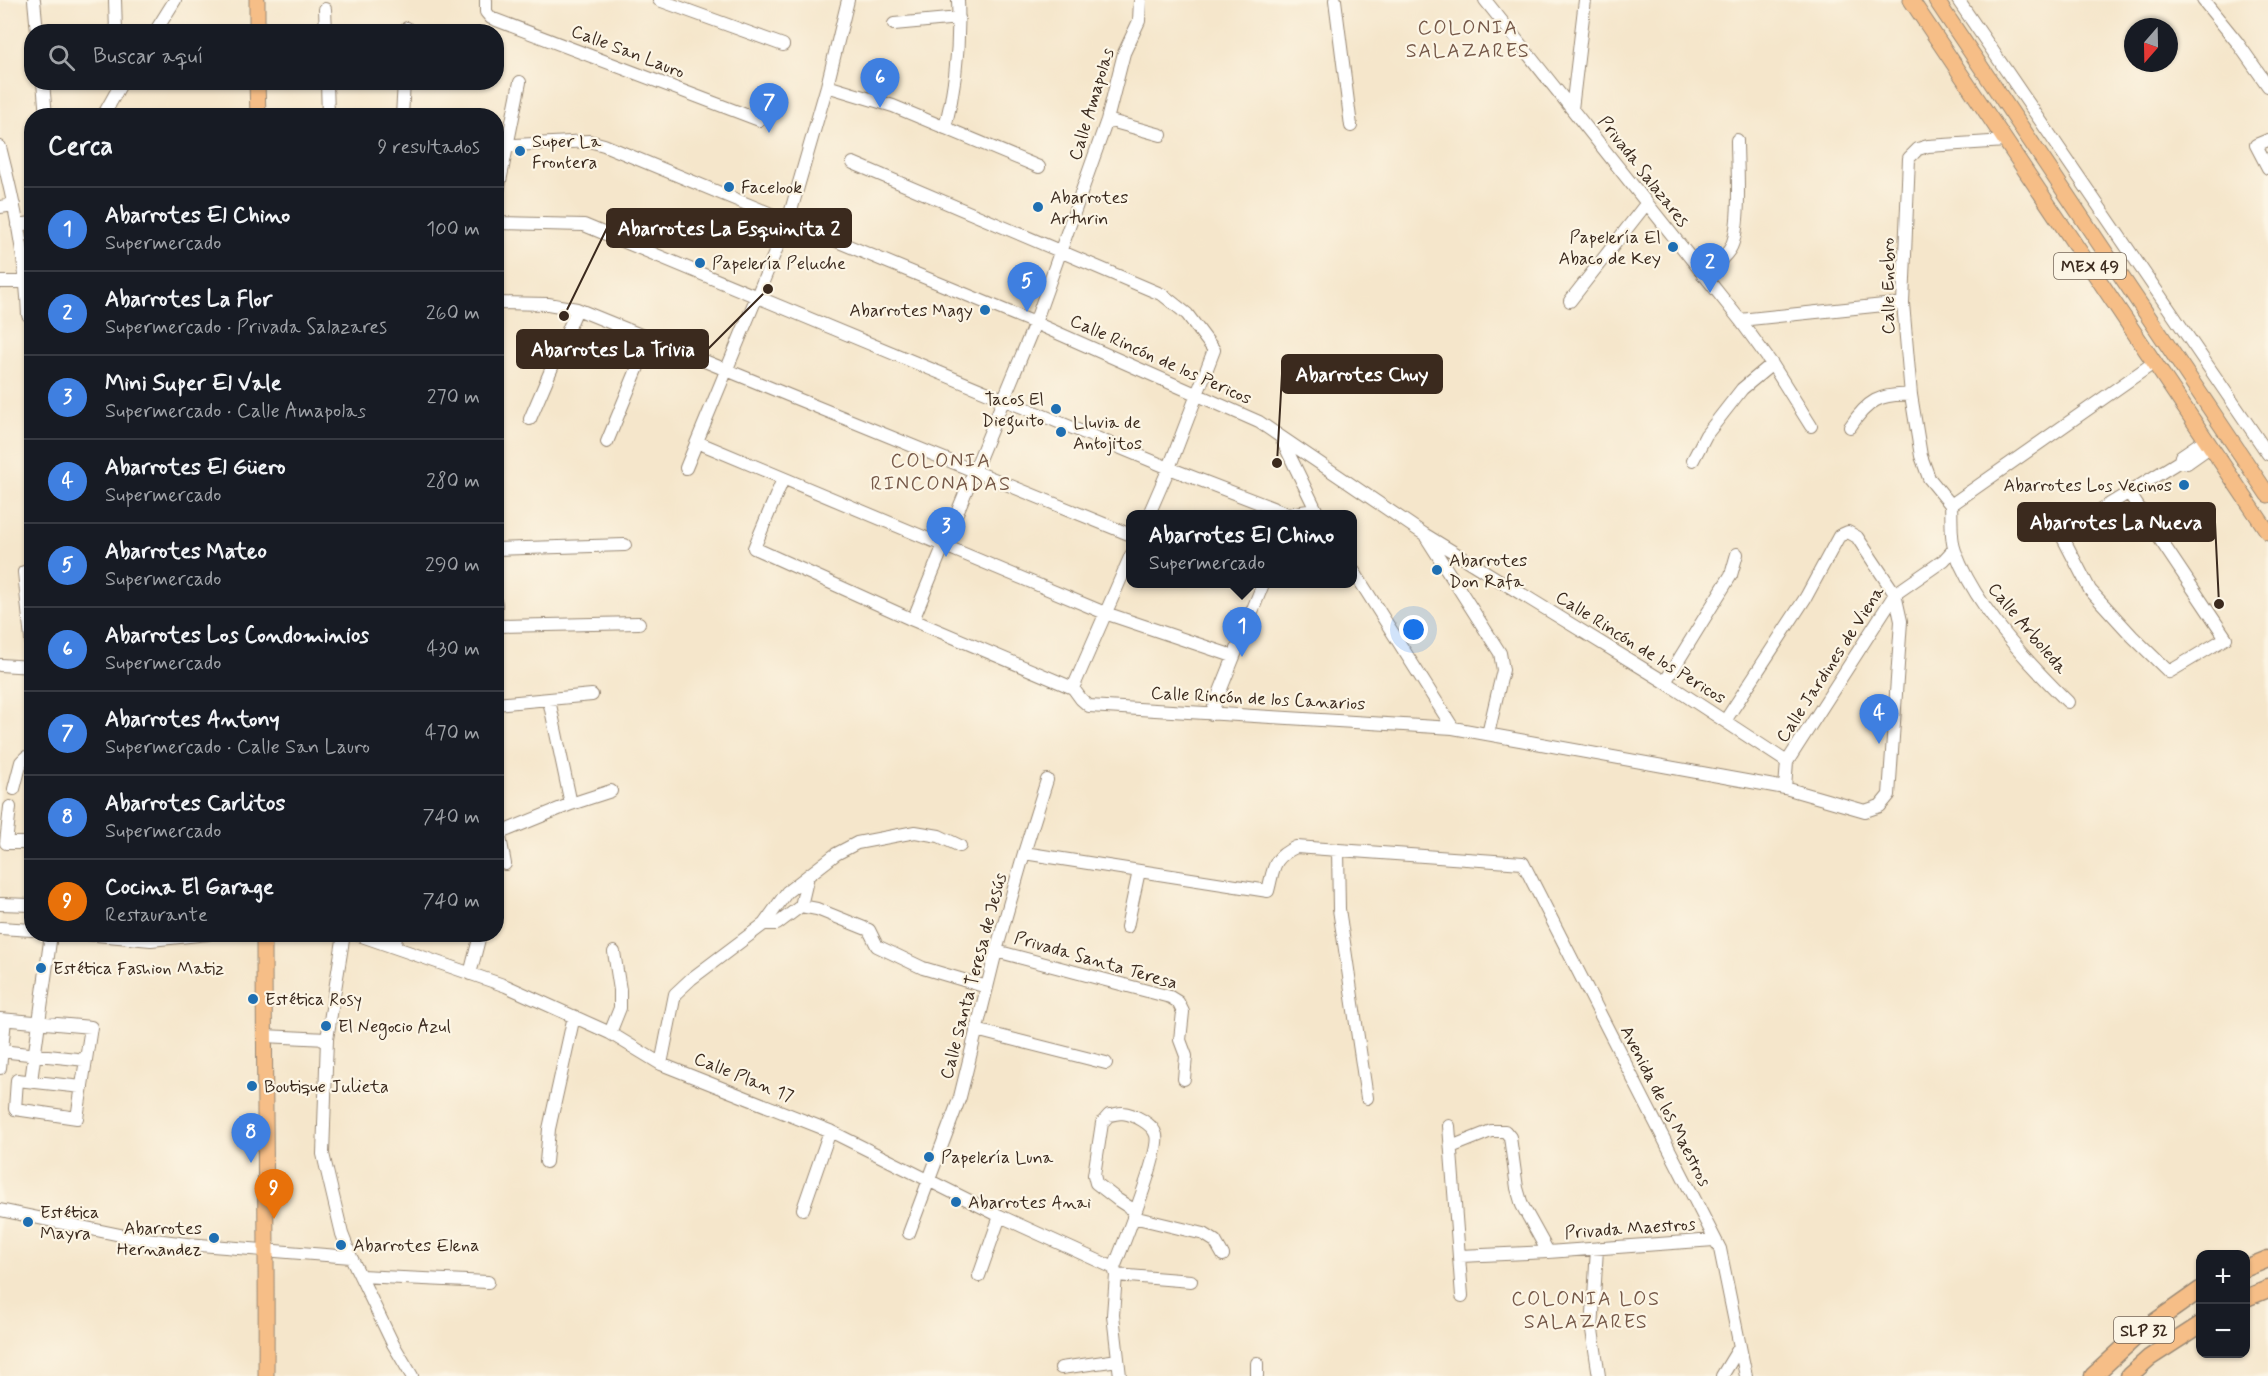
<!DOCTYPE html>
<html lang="es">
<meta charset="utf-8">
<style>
body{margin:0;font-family:Mynerve,sans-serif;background:#20242c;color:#f1f3f6}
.controls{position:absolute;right:18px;bottom:18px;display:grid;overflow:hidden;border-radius:12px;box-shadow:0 2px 4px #0004}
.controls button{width:54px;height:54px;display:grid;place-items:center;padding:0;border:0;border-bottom:2px solid #363941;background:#171b24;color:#f1f3f6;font:30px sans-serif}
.compass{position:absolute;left:2124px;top:18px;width:54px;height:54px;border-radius:50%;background:#171b24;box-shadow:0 2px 4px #0004;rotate:200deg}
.you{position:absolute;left:1414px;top:630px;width:21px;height:21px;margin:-15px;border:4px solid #fff;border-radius:50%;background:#1a73e8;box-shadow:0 0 0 9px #1a73e833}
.badge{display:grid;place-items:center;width:39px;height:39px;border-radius:50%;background:#1f6fb2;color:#fff;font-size:20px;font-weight:700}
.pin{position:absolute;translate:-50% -50px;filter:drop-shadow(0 2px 3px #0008)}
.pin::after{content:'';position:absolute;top:32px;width:21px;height:18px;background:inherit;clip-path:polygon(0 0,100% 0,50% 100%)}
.popup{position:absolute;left:1126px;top:510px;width:231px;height:78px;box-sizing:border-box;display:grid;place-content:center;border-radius:12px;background:#171b24;filter:drop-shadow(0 2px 4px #0005);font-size:20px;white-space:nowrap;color:#9ea1a6}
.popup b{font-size:22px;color:#f1f3f6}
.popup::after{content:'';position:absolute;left:50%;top:100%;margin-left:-12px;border:12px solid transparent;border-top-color:#171b24}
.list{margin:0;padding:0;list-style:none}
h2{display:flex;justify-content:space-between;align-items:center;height:78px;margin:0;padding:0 24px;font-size:26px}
h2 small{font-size:20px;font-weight:400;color:#9ea1a6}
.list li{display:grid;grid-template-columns:39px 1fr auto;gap:18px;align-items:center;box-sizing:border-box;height:84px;padding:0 24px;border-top:2px solid #363941}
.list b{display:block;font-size:22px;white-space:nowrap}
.list p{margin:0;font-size:20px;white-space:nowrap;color:#9ea1a6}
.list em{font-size:20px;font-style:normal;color:#9ea1a6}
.icon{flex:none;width:33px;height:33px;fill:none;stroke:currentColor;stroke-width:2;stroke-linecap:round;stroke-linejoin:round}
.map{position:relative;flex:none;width:2268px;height:1376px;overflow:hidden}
.search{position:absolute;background:#171b24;box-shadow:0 2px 4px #0004;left:24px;top:24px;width:480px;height:66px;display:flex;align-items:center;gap:15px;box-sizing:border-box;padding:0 21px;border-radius:24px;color:#9ea1a6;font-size:22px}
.panel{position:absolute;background:#171b24;box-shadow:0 2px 4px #0004;left:24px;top:108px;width:480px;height:834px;border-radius:24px}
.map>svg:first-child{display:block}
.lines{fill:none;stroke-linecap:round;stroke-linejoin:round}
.minor-casing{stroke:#988874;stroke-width:14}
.major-casing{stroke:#988874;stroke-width:17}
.highway-casing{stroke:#988874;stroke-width:19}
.minor{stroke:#fff;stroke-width:12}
.major{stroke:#f6be87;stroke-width:15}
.highway{stroke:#f6be87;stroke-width:16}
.poi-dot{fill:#1f6fb2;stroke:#fcf5e5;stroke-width:2}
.labels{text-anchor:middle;stroke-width:4.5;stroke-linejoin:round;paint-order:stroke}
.shield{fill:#fcf5e5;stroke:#75675a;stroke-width:1.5}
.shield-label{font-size:16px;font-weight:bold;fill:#3b2a1e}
.street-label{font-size:18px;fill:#3b2a1e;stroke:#fcf5e5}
.poi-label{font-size:18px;fill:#3b2a1e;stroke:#fcf5e5;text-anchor:start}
.neighbourhood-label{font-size:20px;letter-spacing:1.5px;fill:#765949;stroke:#fcf5e5}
.leader{fill:none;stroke:#3b2a1e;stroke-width:2}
.callout-dot{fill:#3b2a1e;stroke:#fcf5e5;stroke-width:2}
.callout{fill:#3b2a1e;stroke:#3b2a1e;stroke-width:2}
.callout-label{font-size:20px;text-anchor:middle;font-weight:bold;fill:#fff}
</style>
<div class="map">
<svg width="2268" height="1376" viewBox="0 0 2268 1376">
<rect width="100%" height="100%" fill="#fcf5e5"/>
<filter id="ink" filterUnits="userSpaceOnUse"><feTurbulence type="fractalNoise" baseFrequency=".0167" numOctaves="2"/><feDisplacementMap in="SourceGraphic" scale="12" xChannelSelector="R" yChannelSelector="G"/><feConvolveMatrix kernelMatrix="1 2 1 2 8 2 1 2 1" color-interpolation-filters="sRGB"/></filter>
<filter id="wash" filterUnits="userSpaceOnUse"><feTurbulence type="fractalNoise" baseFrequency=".008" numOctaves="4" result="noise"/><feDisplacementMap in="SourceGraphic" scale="24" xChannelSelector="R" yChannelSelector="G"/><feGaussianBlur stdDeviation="1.35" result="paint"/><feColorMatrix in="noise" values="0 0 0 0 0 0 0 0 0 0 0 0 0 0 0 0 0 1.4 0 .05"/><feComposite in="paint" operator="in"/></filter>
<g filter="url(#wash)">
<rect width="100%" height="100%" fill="#f5e6cb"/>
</g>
<g filter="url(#ink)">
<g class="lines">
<g class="minor-casing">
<path id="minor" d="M34,0L37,32
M115,0L116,32
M486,0V12L491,18L759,120
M659,0L783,45
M1335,0L1351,126
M1485,0L1740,320L1772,364L1811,426
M1958,0L2268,454
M2203,0L2237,42L2268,86
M325,9L326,32
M894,24L959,18
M155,32L175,0
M407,32V28
M43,82L46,116
M327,82L328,116
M827,86L893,106L1039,167
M1572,109L1585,0
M103,116L122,82
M402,116L404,82
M1107,120L1161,135
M945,128C956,85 960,44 958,0
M2268,140L2256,145L2268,168
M496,146L589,141L604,145L1035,323L1259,422L1424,534L1665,682L1787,762
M0,147C14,202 26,258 28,315
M853,163L1163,295L1187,314L1214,350L1169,468L1149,514
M496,201L520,82
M0,207L14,205
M496,223L584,225L1169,468L1288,514L1315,510
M17,225L32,223
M1703,275C1713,267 1723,260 1730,249C1742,229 1737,166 1737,140
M0,282H27L30,275
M1570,301L1646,204
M496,303L548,304L577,309L1131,535
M1740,320L1903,303
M530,419L577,309
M1850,427C1867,401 1880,393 1911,395
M1282,440L1318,514
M607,442L650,338
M697,442L1105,613L1233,656
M1693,460L1706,435L1742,389L1772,364
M2180,461L2187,463L2211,446
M686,468L788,221L827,86L848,0
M783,479L754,548L913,620L1073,688L1081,699L1089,706L1453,728L1785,788L1865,811L1880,806L1889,795L1901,621L1895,594L1857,537L1848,532L1839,536L1806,597L1725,721
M2129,493L2226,638L2169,672L2132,636L2090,590L2061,534L2180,461L2181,456L2206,439
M1951,505L1929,478L1921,456L1911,395L1903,303L1909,158L1918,149L1928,146L2006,141
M1951,505L2155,362
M1951,505C1952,519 1950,538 1955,551C1974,604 2028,663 2068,702
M1426,537L1500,653L1503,670L1488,734
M496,549L625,545
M1353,570L1453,728
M24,572L32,648
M496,603V628
M913,620L1035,323L1107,120L1124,53L1139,21L1140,0
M498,626L639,623
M0,665L32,667
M1665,682L1731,575L1737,554
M1073,688L1131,555
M549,700L571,804
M496,704L592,695
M1211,714L1263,584
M1785,788L1787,762L1895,594L1944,560L1954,549
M14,789L21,762L26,757L32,758
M10,807L6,843H32
M496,816L505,864
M500,833L571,804L611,791
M1338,850L1339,909L1367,1098
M1024,853L1268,891C1274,868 1272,858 1296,847L1523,863L1720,1249L1746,1376
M0,904L32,905
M801,906L808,876
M764,924H777L801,906L817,909L869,930L877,946L923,968L987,987
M1127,927L1139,871
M0,928L32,930
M86,934L151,940L208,934
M344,934L327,1039L323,1154L342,1234L351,1257L393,1344L412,1376
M356,934L506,986L610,1033L661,1064L830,1131L1000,1216L1114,1268
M395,947L396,934
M996,951L1170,997L1178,1002L1183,1012L1180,1040L1186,1056L1184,1079
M470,974L479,939L483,934
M0,1019L91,1027L77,1118L15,1109L17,1080L82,1087
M976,1030L1106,1063
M610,1033L620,1008V990L614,952
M264,1036L327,1039
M0,1051L86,1060
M661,1064L675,994L691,979L764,924L787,892L836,854L857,843L915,832L939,836L960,846
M0,1068L5,1020
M31,1081L51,934
M1449,1126L1462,1296
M1451,1147L1491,1131H1505L1510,1137L1517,1188L1522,1205L1548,1252
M546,1162L549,1129L574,1016
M803,1209L830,1131
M0,1210L130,1237L187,1244L351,1257
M1133,1217L1204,1234L1215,1241L1223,1255
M909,1233L960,1097L996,951L1024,853L1047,780
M1597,1249L1592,1330L1599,1376
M1460,1256L1548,1252L1714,1240
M1114,1268C1122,1247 1161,1151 1156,1135C1153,1124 1134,1114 1122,1113C1118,1113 1113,1115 1109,1115L1102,1123L1094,1175L1096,1183L1118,1200L1135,1211
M1114,1268L1116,1275L1113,1315L1120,1376
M1116,1275L1191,1281
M360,1276L488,1282
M979,1276L1000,1216
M1257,1363V1376
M1061,1368L1118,1360
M1722,1376L1739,1348"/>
</g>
<g class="major-casing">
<path id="major" d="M257,0V32
M1911,0L2268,532
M1936,0L2268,495
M257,82L258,116
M264,934C264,1082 267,1229 266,1376"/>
</g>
<g class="highway-casing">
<path id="highway" d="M2246,1268L2268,1259
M2246,1298L2268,1289
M2093,1376L2142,1331L2200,1290
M2129,1376L2149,1358L2200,1325"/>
</g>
<use href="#minor" class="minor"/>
<use href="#major" class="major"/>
<use href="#highway" class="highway"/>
</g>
</g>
<g class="poi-dot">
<circle cx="520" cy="151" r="6"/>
<circle cx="729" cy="187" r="6"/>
<circle cx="1038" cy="207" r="6"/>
<circle cx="1673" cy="247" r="6"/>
<circle cx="700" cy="263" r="6"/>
<circle cx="985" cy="310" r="6"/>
<circle cx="1056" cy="409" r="6"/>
<circle cx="1061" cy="432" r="6"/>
<circle cx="2184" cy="485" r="6"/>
<circle cx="1437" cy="570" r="6"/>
<circle cx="41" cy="968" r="6"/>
<circle cx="253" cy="999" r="6"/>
<circle cx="326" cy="1026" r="6"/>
<circle cx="252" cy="1086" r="6"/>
<circle cx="929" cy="1157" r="6"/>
<circle cx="956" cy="1202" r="6"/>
<circle cx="28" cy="1222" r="6"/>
<circle cx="214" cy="1238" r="6"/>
<circle cx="341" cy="1245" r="6"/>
</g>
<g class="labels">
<g class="shield">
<rect x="2054" y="253" width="72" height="26" rx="4.5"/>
<rect x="2114" y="1317" width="60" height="26" rx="4.5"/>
</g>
<g class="shield-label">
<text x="2090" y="272">MEX 49</text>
<text x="2144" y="1336">SLP 32</text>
</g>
<g class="street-label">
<text transform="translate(628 51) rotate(21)" y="6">Calle San Lauro</text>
<text transform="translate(1091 104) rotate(-73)" y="6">Calle Amapolas</text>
<text transform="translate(1644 171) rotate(52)" y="6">Privada Salazares</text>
<text transform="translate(1888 286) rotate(-90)" y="6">Calle Enebro</text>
<text transform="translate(1161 359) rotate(24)" y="6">Calle Rincón de los Pericos</text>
<text transform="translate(2028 628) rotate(50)" y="6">Calle Arboleda</text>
<text transform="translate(1641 647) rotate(32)" y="6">Calle Rincón de los Pericos</text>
<text transform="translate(1830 664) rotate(-57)" y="6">Calle Jardines de Viena</text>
<text transform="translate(1258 698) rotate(3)" y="6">Calle Rincón de los Canarios</text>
<text transform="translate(1096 960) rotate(16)" y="6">Privada Santa Teresa</text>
<text transform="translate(973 976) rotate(-75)" y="6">Calle Santa Teresa de Jesús</text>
<text transform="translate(744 1077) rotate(22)" y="6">Calle Plan 17</text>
<text transform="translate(1666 1106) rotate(63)" y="6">Avenida de los Maestros</text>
<text transform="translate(1630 1228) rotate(-4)" y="6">Privada Maestros</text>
</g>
<g class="poi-label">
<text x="532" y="147">Super La<tspan x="532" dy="21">Frontera</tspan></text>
<text x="741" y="193">Facelook</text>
<text x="1050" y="203">Abarrotes<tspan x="1050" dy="21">Arturin</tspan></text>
<text x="1661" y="243" text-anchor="end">Papelería El<tspan x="1661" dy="21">Abaco de Key</tspan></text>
<text x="712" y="269">Papelería Peluche</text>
<text x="973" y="316" text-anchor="end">Abarrotes Magy</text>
<text x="1044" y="405" text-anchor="end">Tacos El<tspan x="1044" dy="21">Dieguito</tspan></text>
<text x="1073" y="428">Lluvia de<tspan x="1073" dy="21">Antojitos</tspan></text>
<text x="2172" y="491" text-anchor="end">Abarrotes Los Vecinos</text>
<text x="1449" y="566">Abarrotes<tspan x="1449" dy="21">Don Rafa</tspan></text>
<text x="53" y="974">Estética Fashion Matiz</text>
<text x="265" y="1005">Estética Rosy</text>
<text x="338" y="1032">El Negocio Azul</text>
<text x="264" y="1092">Boutique Julieta</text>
<text x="941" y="1163">Papelería Luna</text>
<text x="968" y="1208">Abarrotes Anai</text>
<text x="40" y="1218">Estética<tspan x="40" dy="21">Mayra</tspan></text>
<text x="202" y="1234" text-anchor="end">Abarrotes<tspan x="202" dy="21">Hernandez</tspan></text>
<text x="353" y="1251">Abarrotes Elena</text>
</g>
<g class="neighbourhood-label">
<text x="1468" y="34">COLONIA<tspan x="1468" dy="23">SALAZARES</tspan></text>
<text x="941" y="467">COLONIA<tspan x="941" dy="23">RINCONADAS</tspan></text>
<text x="1586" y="1305">COLONIA LOS<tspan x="1586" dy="23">SALAZARES</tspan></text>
</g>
</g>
<path class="leader" d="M564 316L607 228M768 289L708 349M1277 463L1282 374M2219 604L2215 522"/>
<g class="callout-dot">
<circle cx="564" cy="316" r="6"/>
<circle cx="768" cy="289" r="6"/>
<circle cx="1277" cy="463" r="6"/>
<circle cx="2219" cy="604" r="6"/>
</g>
<g class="callout">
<rect x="607" y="209" width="244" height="38" rx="6"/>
<rect x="517" y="330" width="191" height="38" rx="6"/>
<rect x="1282" y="355" width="160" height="38" rx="6"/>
<rect x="2018" y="503" width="197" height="38" rx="6"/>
</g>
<g class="callout-label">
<text x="729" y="235">Abarrotes La Esquinita 2</text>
<text x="613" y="356">Abarrotes La Trivia</text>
<text x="1362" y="381">Abarrotes Chuy</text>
<text x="2116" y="529">Abarrotes La Nueva</text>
</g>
</svg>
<div class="controls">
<button>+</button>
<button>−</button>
</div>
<svg class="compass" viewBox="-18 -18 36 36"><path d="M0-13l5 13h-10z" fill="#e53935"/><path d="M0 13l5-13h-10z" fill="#9ea1a6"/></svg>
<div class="you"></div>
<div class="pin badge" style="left:1242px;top:657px;background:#3f7fe0">1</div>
<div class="popup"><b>Abarrotes El Chino</b>Supermercado</div>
<div class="pin badge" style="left:1710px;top:293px;background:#3f7fe0">2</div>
<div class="pin badge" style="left:946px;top:557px;background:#3f7fe0">3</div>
<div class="pin badge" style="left:1879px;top:744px;background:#3f7fe0">4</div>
<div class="pin badge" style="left:1027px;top:312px;background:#3f7fe0">5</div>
<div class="pin badge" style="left:880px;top:108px;background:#3f7fe0">6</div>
<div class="pin badge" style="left:769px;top:133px;background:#3f7fe0">7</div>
<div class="pin badge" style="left:251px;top:1163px;background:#3f7fe0">8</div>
<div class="pin badge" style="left:274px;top:1219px;background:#e8710a">9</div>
<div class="search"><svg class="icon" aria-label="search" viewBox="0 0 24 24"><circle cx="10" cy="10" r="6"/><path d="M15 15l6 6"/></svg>Buscar aquí</div>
<section class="panel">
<h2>Cerca<small>9 resultados</small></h2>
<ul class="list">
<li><span class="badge" style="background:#3f7fe0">1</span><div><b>Abarrotes El Chino</b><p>Supermercado</p></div><em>100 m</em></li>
<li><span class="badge" style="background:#3f7fe0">2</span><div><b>Abarrotes La Flor</b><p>Supermercado · Privada Salazares</p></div><em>260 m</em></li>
<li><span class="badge" style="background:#3f7fe0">3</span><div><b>Mini Super El Vale</b><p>Supermercado · Calle Amapolas</p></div><em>270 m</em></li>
<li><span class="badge" style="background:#3f7fe0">4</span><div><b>Abarrotes El Güero</b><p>Supermercado</p></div><em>280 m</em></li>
<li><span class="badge" style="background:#3f7fe0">5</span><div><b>Abarrotes Mateo</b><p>Supermercado</p></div><em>290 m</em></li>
<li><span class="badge" style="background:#3f7fe0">6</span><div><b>Abarrotes Los Condominios</b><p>Supermercado</p></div><em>430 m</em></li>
<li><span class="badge" style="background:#3f7fe0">7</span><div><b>Abarrotes Antony</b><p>Supermercado · Calle San Lauro</p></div><em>470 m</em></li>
<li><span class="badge" style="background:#3f7fe0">8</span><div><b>Abarrotes Carlitos</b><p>Supermercado</p></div><em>740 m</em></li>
<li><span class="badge" style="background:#e8710a">9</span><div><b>Cocina El Garage</b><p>Restaurante</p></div><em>740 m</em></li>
</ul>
</section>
</div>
